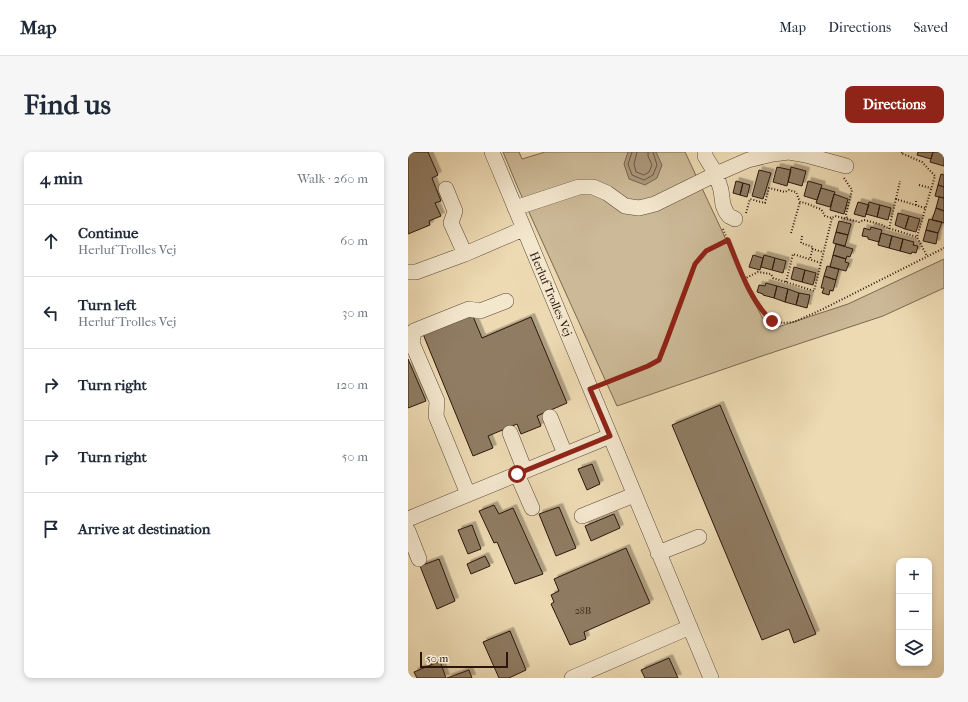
<!DOCTYPE html>
<meta charset="utf-8">
<style>
body{margin:0;font-family:"IM FELL French Canon",serif;background:#f6f6f7;color:#1f2937}
.controls{position:absolute;right:12px;bottom:12px;display:grid;overflow:hidden;border-radius:8px;box-shadow:0 2px 6px #0003}
.controls button{width:36px;height:36px;display:grid;place-items:center;padding:0;border:0;border-bottom:1px solid #e0e1e3;background:#fff;color:#1f2937;font:20px sans-serif}
.scale{position:absolute;left:12px;bottom:10px;width:88px;box-sizing:border-box;padding-left:4px;border:2px solid #2a160c;border-top:0;font-size:11px;line-height:14px;white-space:nowrap;color:#2a160c;-webkit-text-stroke:3px #f3e7ce;paint-order:stroke}
.stop{position:absolute;width:12px;height:12px;margin:-9px;border:3px solid #8f2418;border-radius:50%;background:#fff}
.stop.end{background:#8f2418;border-color:#fff;box-shadow:0 1px 4px #0008}
.list{margin:0;padding:0;list-style:none}
h2{display:flex;justify-content:space-between;align-items:center;height:52px;margin:0;padding:0 16px;font-size:17px}
h2 small{font-size:13px;font-weight:400;color:#747a83}
.list li{display:grid;grid-template-columns:26px 1fr auto;gap:12px;align-items:center;box-sizing:border-box;height:72px;padding:0 16px;border-top:1px solid #e0e1e3}
.list b{display:block;font-size:15px;white-space:nowrap}
.list p{margin:0;font-size:13px;white-space:nowrap;color:#747a83}
.list em{font-size:13px;font-style:normal;color:#747a83}
.icon{flex:none;width:22px;height:22px;fill:none;stroke:currentColor;stroke-width:2;stroke-linecap:round;stroke-linejoin:round}
.map{position:relative;flex:none;width:536px;height:526px;overflow:hidden;border-radius:8px}
header{display:flex;align-items:center;gap:24px;box-sizing:border-box;height:56px;padding:0 20px;background:#fff;border-bottom:1px solid #e0e1e3}
header strong{font-size:19px}
nav{display:flex;gap:22px;margin-inline-start:auto;font-size:14px}
.intro{display:flex;align-items:center;justify-content:space-between;box-sizing:border-box;height:96px;padding:0 24px}
h1{margin:0;font-size:28px}
.button{padding:10px 18px;border-radius:8px;background:#8f2418;color:#fff;font-size:14px;font-weight:700}
main{display:flex;gap:24px;padding:0 24px}
aside{flex:1;background:#fff;border-radius:8px;box-shadow:0 2px 6px #0003}
.map>svg:first-child{display:block}
.green{fill:#ccb997;stroke:#7b6852}
.water{fill:#ab977a;stroke:#77634e}
.lines{fill:none;stroke-linecap:round;stroke-linejoin:round}
.shore{stroke:#6a5643;stroke-width:1}
.building{fill:#8f7c63;stroke:#2a160c;filter:url(#shadow)}
.minor-casing{stroke:#5b4736;stroke-width:16}
.path{stroke:#2a160c;stroke-width:2;stroke-dasharray:1 2;stroke-linecap:butt}
.minor{stroke:#f3e7ce;stroke-width:15}
.route{stroke:#8f2418;stroke-width:5}
.labels{text-anchor:middle;stroke-width:3;stroke-linejoin:round;paint-order:stroke}
.number-label{font-size:10px;fill:#433022}
.street-label{font-size:12px;fill:#2a160c;stroke:#f3e7ce}
</style>
<header>
<strong>Map</strong>
<nav><a>Map</a><a>Directions</a><a>Saved</a></nav>
</header>
<div class="intro"><h1>Find us</h1><a class="button">Directions</a></div>
<main>
<aside>
<h2>4 min<small>Walk · 260 m</small></h2>
<ul class="list">
<li><svg class="icon" aria-label="ahead" viewBox="0 0 24 24"><path d="M12 20V5M6 11l6-6 6 6"/></svg><div><b>Continue</b><p>Herluf Trolles Vej</p></div><em>60 m</em></li>
<li><svg class="icon" aria-label="left" viewBox="0 0 24 24"><path d="M17 20v-9H6M10 6l-5 5 5 5"/></svg><div><b>Turn left</b><p>Herluf Trolles Vej</p></div><em>30 m</em></li>
<li><svg class="icon" aria-label="right" viewBox="0 0 24 24"><path d="M7 20v-9h11M14 6l5 5-5 5"/></svg><div><b>Turn right</b></div><em>120 m</em></li>
<li><svg class="icon" aria-label="right" viewBox="0 0 24 24"><path d="M7 20v-9h11M14 6l5 5-5 5"/></svg><div><b>Turn right</b></div><em>50 m</em></li>
<li><svg class="icon" aria-label="arrive" viewBox="0 0 24 24"><path d="M6 21V4h12l-3 4 3 4H6"/></svg><div><b>Arrive at destination</b></div></li>
</ul>
</aside>
<div class="map">
<svg width="536" height="526" viewBox="0 0 536 526">
<defs>
<filter id="shadow"><feDropShadow dx="3.5" dy="-3.5" stdDeviation="0" flood-color="#0004"/></filter>
</defs>
<rect width="100%" height="100%" fill="#eddab3"/>
<filter id="stains"><feTurbulence type="fractalNoise" baseFrequency=".005" numOctaves="4"/><feColorMatrix values="0 0 0 0 .2 0 0 0 0 .09 0 0 0 0 .02 0 0 0 .5 -.17"/></filter>
<radialGradient id="worn" r=".72"><stop offset=".6" stop-color="#630" stop-opacity="0"/><stop offset="1" stop-color="#630" stop-opacity=".3"/></radialGradient>
<path class="green" d="M95,0H111L114,7L137,0H277L315,81L337,133L361,178L440,152L536,107V136L475,164L354,204L209,254L110,36Z"/>
<path class="water" d="M220,0H248L254,13L249,26L237,33L221,27L216,12Z"/>
<g class="lines">
<path class="shore" d="M224,0L220,12L224,23L236,28L245,23L249,13L245,0
M229,0L226,12L228,20L236,23L241,20L244,13L240,4V0"/>
</g>
<path class="building" d="M0,0H20L30,23L24,26L33,49L27,51L33,64L21,69L22,73L0,82Z
M510,0H525L523,7L509,3Z
M525,0H536V14L522,10Z
M369,15L383,18L379,34L365,30Z
M383,15L398,19L394,34L380,30Z
M351,18L363,21L355,47L344,44Z
M533,22L536,23V35L530,33Z
M328,29L335,31L332,43L325,41Z
M400,29L414,33L409,48L396,44Z
M335,31L342,33L339,45L332,43Z
M530,33L536,35V46L527,44Z
M413,36L427,40L422,55L408,51Z
M426,42L440,47L436,62L422,58Z
M531,45L536,46V59L528,56Z
M450,50L461,53L457,65L446,62Z
M461,50L472,53L469,65L458,62Z
M472,53L483,56L480,68L469,65Z
M528,56L536,59V71L524,68Z
M490,61L501,64L497,77L487,73Z
M501,64L512,67L508,80L497,77Z
M521,67L534,70L530,81L518,78Z
M431,69L443,72L440,83L428,80Z
M463,75L474,78L471,90L460,87V85L454,84L456,76L462,78Z
M518,78L530,81L528,92L515,89Z
M428,80L440,83L437,94L425,91Z
M473,81L484,84L481,96L470,93Z
M484,84L495,87L492,99L481,96Z
M495,87L506,90L505,93L510,94L508,101L504,100L503,102L492,99Z
M428,92L445,97L442,105L439,104L438,107L425,103Z
M345,103L355,106L352,118L341,115Z
M356,103L367,106L364,118L353,115Z
M425,103L438,107L437,110L441,111L438,119L422,115Z
M367,106L378,109L375,121L364,118Z
M419,114L431,117L428,128L416,124Z
M386,115L397,118L394,130L383,127Z
M397,118L408,121L405,133L394,130Z
M416,124L428,128L425,139L422,138L421,143L414,141L416,136H413Z
M358,131L369,134L366,146L355,143V142L349,140L351,133L357,134Z
M369,134L380,137L377,150L366,146Z
M380,137L391,141L388,153L377,150Z
M391,141L402,143L399,156L388,153Z
M64,162L74,186L123,165L159,251L129,264L133,274L113,282L109,272L80,284L85,296L65,304L15,182Z
M0,207L18,249L0,256Z
M312,253L408,482L386,491L381,477L354,488L264,273Z
M184,312L192,332L179,338L170,317Z
M86,353L91,362L105,356L135,422L107,432L89,390L86,391L71,359Z
M151,355L168,396L148,404L131,362Z
M206,362L212,376L183,389L177,374Z
M64,373L73,397L60,402L50,378Z
M218,396L242,451L176,480L178,487L162,493L143,452L146,450L143,443L151,439L146,427Z
M77,404L82,414L63,422L59,412Z
M31,407L47,449L29,457L12,414Z
M102,479L118,518L101,526H91L75,490Z
M261,506L270,526H237L233,518Z
M32,509L38,526H9L6,520Z
M61,518L64,526H39Z"/>
<g class="lines">
<g class="minor-casing">
<path id="minor" d="M84,0L303,526
M297,0V4L308,22L313,38L315,53L318,60L321,64L327,67
M38,37L47,59L43,71L57,102L115,77
M107,56L171,35H185L199,41L217,54L231,56L247,52L308,22L340,8L365,2L381,0L398,3L438,14
M0,120H8L57,102
M142,265L157,302
M102,281L117,319
M109,322L124,356
M60,342L28,264L29,249L4,191L6,179L61,157L72,159L98,149
M174,364L226,343
M0,367L202,284
M0,379L11,407
M250,401L291,385
M164,526L282,475"/>
</g>
<path class="path" d="M494,0L493,1L514,10L527,24L509,85L519,104
M436,26L444,38L438,62L439,67
M511,33L523,36
M488,47L492,29
M508,53V47
M338,61L342,47L357,51L361,36L377,40L381,38L388,40L392,50C400,51 405,55 413,57L417,64L424,66L427,64L451,70L456,68L475,73L477,75L509,85
M315,77L336,127L346,145L357,163L364,169L375,171L386,170L415,157L536,96
M481,77L488,47L517,56
M383,81L392,50
M394,84L393,91L405,95L402,107
M404,97L415,100
M336,127L350,120L363,122L365,126L406,139L424,66
M378,130L385,102L413,111
M194,232L240,214L251,208L258,190L287,112L299,99L320,88"/>
<use href="#minor" class="minor"/>
</g>
<g class="lines">
<path class="route" d="M109,322L202,284L182,237L240,214L251,208L258,190L287,112L298,99L320,88C331,115 342,149 364,169"/>
</g>
<g class="labels">
<g class="number-label">
<text x="175" y="462">28B</text>
</g>
<g class="street-label">
<text transform="translate(143 142) rotate(67)" y="4">Herluf Trolles Vej</text>
</g>
</g>
<rect width="100%" height="100%" filter="url(#stains)"/>
<rect width="100%" height="100%" fill="url(#worn)"/>
</svg>
<div class="controls">
<button>+</button>
<button>−</button>
<button><svg class="icon" aria-label="layers" viewBox="0 0 24 24"><path d="M12 4l9 5-9 5-9-5zM3 14l9 5 9-5"/></svg></button>
</div>
<div class="scale">50 m</div>
<div class="stop" style="left:109px;top:322px"></div>
<div class="stop end" style="left:364px;top:169px"></div>
</div>
</main>
